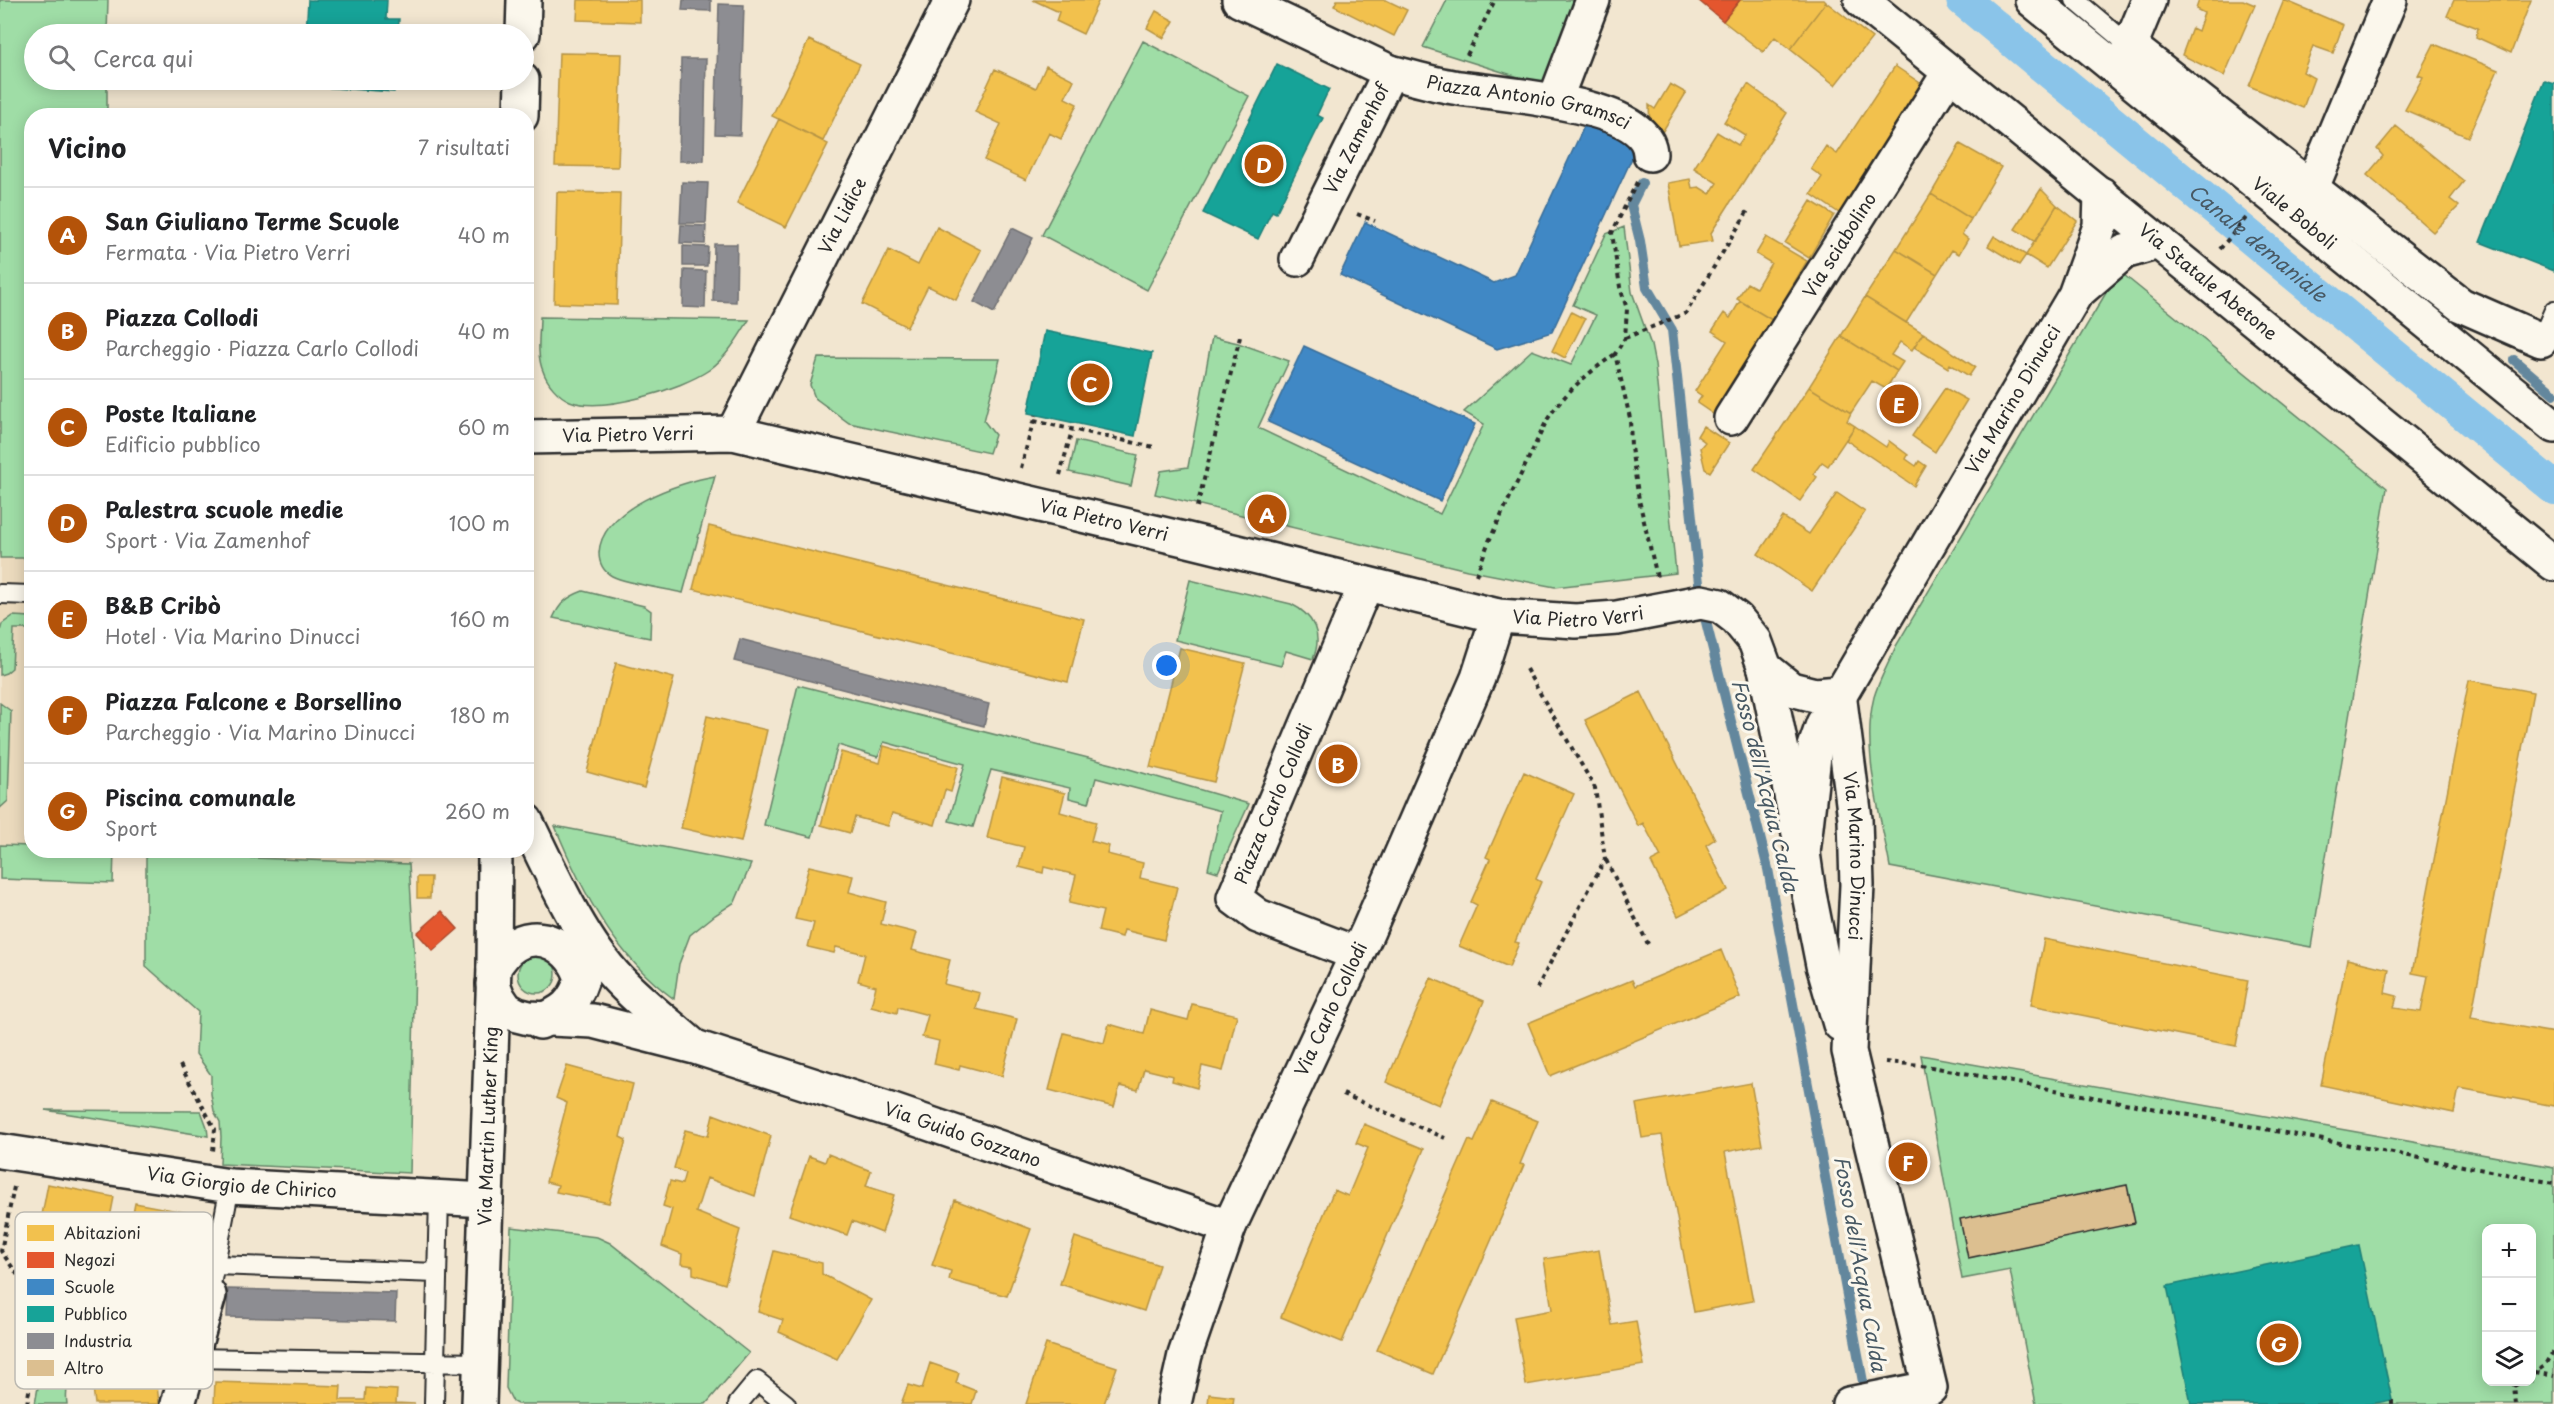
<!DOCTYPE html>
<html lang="it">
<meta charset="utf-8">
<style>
body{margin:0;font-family:"Playpen Sans",sans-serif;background:#f6f6f6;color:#202124}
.controls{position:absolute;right:18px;bottom:18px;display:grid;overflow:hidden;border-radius:12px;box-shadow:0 3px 15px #0003}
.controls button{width:54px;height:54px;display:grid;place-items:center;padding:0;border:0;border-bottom:2px solid #e0e0e0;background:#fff;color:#202124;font:30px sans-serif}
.you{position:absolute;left:1167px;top:666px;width:21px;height:21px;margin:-15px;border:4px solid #fff;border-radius:50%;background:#1a73e8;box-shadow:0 0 0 9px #1a73e833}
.badge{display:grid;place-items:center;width:39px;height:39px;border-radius:50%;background:#b45309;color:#fff;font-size:20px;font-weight:700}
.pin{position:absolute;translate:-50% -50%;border:3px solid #fff;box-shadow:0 2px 6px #0006}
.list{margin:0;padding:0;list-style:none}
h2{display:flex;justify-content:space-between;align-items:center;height:78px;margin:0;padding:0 24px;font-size:26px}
h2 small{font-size:20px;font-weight:400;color:#757577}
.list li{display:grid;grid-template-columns:39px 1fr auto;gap:18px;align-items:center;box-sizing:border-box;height:96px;padding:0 24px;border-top:2px solid #e0e0e0}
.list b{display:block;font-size:22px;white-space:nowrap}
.list p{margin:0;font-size:20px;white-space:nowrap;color:#757577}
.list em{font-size:20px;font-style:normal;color:#757577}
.icon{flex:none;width:33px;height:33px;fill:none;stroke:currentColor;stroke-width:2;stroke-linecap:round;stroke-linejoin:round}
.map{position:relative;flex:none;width:2554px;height:1404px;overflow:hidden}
.search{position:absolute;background:#fff;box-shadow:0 3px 15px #0003;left:24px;top:24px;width:510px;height:66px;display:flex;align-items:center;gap:15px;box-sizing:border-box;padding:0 21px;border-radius:33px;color:#757577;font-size:22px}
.panel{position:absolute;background:#fff;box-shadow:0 3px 15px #0003;left:24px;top:108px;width:510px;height:750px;border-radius:24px}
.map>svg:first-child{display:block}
.built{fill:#ebdabd}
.green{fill:#9fdda6;stroke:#658468;stroke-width:1.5;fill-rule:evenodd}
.homes{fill:#f2c14e;stroke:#b69444;stroke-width:1.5}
.shops{fill:#e4572e;stroke:#ac4a2d;stroke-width:1.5}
.schools{fill:#3f88c5;stroke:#396c97;stroke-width:1.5}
.public{fill:#17a398;stroke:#1d7f77;stroke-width:1.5}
.industry{fill:#8d8d92;stroke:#707073;stroke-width:1.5}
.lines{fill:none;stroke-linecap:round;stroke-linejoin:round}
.stream{stroke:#64879d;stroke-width:10}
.canal{stroke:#8ac4e9;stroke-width:34}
.building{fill:#dcbf90;stroke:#2b2b2b;stroke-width:1.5}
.lane-casing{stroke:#2b2b2b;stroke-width:22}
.street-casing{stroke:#2b2b2b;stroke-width:38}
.secondary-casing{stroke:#2b2b2b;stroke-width:38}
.path{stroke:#2b2b2b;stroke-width:4;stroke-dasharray:4.5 4.5;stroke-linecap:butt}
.lane{stroke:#fbf7ec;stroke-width:18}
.street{stroke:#fbf7ec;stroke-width:33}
.secondary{stroke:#fbf7ec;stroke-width:33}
.labels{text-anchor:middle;stroke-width:6;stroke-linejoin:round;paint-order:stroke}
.street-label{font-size:18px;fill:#2b2b2b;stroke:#fbf7ec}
.water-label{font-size:20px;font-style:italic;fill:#485964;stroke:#fbf7ec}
.key{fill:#fbf7ec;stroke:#bdbab2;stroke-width:1.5}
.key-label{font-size:16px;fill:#2b2b2b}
</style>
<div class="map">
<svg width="2554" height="1404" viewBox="0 0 2554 1404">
<rect width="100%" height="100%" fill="#f2e6d0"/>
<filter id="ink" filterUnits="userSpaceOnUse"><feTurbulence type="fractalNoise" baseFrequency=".0167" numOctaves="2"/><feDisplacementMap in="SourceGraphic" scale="12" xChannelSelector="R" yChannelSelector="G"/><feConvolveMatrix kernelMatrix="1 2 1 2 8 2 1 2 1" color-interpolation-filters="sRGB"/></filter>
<g filter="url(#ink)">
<path class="built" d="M0,558H31V846L0,845Z
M408,850L409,864L146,854L123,851Z"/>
<path class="green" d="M0,0H108L107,34H34V80H107V115L32,116L31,558H0Z
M1447,0H1579L1547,86L1423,47Z
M1143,41L1249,96L1147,290L1042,235Z
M1624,227L1632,292L1651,345L1655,365L1676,573L1555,587L1467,570L1155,494L1161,471L1188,467L1212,337L1238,343L1289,361L1258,428L1440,514L1484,424L1464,412L1532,350L1571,365L1596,315L1573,305L1606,234Z
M2119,271L2387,488L2311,947L1890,867C1881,816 1861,749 1874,697C1879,680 1889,663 1896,646Z
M540,317L749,320C738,338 726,358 709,370C681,389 602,414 570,401C558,396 547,383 543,371C536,355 540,333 540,317Z
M818,358L1000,359L984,421L995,435L989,453L849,423L815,398L810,385Z
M1076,441L1138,455L1131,486L1069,472Z
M715,476L683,593C666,589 625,583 612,576C603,571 599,562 599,553C601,508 680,482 715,476Z
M1190,580L1291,604C1314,615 1323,635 1313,659L1286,651L1281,666L1175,640Z
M583,591L644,606L651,611L650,638L553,618C560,603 567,597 583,591Z
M13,616L31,617V629H14L12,668L6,673L0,675V631L2,624Z
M798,685L1112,764L1249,804L1218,872L1208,869L1221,811L1096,778L1089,803L1069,798L1070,788L991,770L973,827L949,821L965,764L884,742L878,757L838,745L812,837L764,825Z
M0,703L11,711L8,801L0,808Z
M555,826L751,864L735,902L715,915L690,935L679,964L674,999C615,956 582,892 555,826Z
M0,845L31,846L32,850L114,851L113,883L0,879Z
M146,854L409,864L415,965L410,1173L220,1164L221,1137L220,1122L214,1111L211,1094V1075L196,1054L198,1012L146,966Z
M518 974a19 19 0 1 1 38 0a19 19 0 1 1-38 0Z
M1921,1055L2554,1167V1404H2036L2010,1270L1962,1279ZM2486,1228H2532V1382H2486Z
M45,1110L201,1111L207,1127L208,1136Z
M511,1227L597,1237L610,1243L749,1353L706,1404H517L513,1402L506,1388Z
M50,1320L174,1341L190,1331L183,1360L156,1363L152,1357C141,1357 130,1358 119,1357C112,1356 104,1351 97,1353C74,1359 64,1383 67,1404H35Z"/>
<path class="homes" d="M578,0H640V22L577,20Z
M1033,0H1099L1083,34L1056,21L1059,12Z
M1337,0H1386L1407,10L1394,36L1334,6Z
M1740,0H1824L1826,2L1790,49L1775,37L1763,52L1723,21Z
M2199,0H2243L2255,5L2224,76L2182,55L2192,28L2198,31L2204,13L2196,9Z
M2284,0L2343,25L2333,53L2313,46L2303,72L2314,78L2303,108L2249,86Z
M2454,0H2531L2511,53L2476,37L2478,28L2447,16Z
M1826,2L1872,38L1835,85L1790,49Z
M1156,11L1174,21L1164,38L1147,28Z
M809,40L860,64L823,141L772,116Z
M2434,44L2498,70L2468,137L2405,110L2423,77L2418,75Z
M559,53L622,54L618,167L555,166Z
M1046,66L1074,80L1065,98L1077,104L1061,139L1049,133L1026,180L984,160L1001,124L975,112L995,69L1036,88Z
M1895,66L1926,87L1842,215L1811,194L1822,177L1811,169L1826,146L1837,154Z
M1670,84L1686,93L1661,134L1650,127L1649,105L1655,109Z
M1748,84L1787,113L1711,233L1713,241L1679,246L1668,183L1690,179L1692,188L1699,187L1710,194L1717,183L1694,168L1717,132L1738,145L1745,135L1724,122Z
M779,119L828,144L786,227L737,203Z
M2396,126L2464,181L2450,199L2459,206L2433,232L2367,175L2383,156L2377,149Z
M1960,144L2001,167L1971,219L1931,194Z
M2041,189L2057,205L2035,242L2015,229Z
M557,192L620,193L617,305L554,303Z
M1931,194L1971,219L1962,234L1968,239L1959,254L1952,250L1937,274L1896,249Z
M1811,201L1834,215L1809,258L1785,243Z
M2057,205L2077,221L2047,268L2026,255Z
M937,227L981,250L956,300L928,286L907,327L862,304L889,250L918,265Z
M1994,236L2026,255L2019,265L1988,246Z
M1766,237L1807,261L1772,320L1737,299L1747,283L1756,288L1771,263L1756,254Z
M1896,249L1937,274L1906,323L1865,297Z
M1865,297L1923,333L1912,350L1900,342L1891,355L1903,362L1897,371L1841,336Z
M1740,301L1772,320L1713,414L1697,403L1702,396L1695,391L1727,341L1712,331L1724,313L1730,318Z
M1571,312L1585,319L1565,358L1552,351Z
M1923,333L1975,367L1969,376L1950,364L1948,368L1914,347Z
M1841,336L1897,371L1886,389L1872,381L1851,413L1809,387Z
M1809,387L1851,413L1847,421L1855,426L1828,466L1822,462L1813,474L1817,477L1800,501L1754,469Z
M1945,388L1967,400L1935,452L1912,436Z
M1703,426L1729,443L1710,472L1705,469L1700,448L1705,442L1697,436Z
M1855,426L1886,447L1889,441L1908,455L1906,459L1916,466L1919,461L1926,466L1914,486L1846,440Z
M1837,493L1865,512L1812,591L1758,554L1783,517L1809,534Z
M709,526L1084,619L1068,682L693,589Z
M1180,648L1245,663L1214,782L1150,767Z
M616,663L674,678L644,788L587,772Z
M2469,680L2533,692L2471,1018L2554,1033V1106L2459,1088L2454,1113L2321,1085L2347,959L2389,969L2385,993L2397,996L2394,1008L2421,1012L2428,976L2412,973Z
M1641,692L1715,839L1706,845L1728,890L1678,916L1651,862L1661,857L1643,823L1638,826L1585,720Z
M707,716L767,730L741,842L681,828Z
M884,746L958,767L951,792L945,790L935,825L892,813L888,826L855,817L850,833L821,825L841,752L880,763Z
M1524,772L1574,794L1536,879L1541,882L1515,942L1519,943L1509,967L1459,946L1477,905L1471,902L1490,859L1486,857Z
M1002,777L1065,793L1060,812L1096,822L1091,841L1109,846L1107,854L1143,863L1140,878L1177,887L1164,940L1124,930L1122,937L1098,931L1103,911L1069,903L1076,875L1044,867L1043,873L1019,867L1024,847L987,838Z
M809,866L853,876L849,892L886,902L881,924L917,933L912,950L950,960L944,984L980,993L976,1009L1017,1019L1002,1076L960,1065L959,1070L934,1064L939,1041L922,1037L928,1015L898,1007L897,1013L871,1006L876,986L858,981L865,954L836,947L834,953L808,947L814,923L795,919Z
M417,877H431L430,898H417Z
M2044,939L2248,980L2236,1046L2031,1005Z
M1721,950L1740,997L1550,1076L1528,1023L1632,980L1635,986Z
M1431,978L1484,1001L1439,1105L1386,1082Z
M1192,1004L1237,1015L1223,1071L1202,1066L1197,1088L1172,1081L1173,1076L1144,1069L1138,1090L1120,1086L1114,1107L1049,1090L1064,1033L1104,1043L1109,1024L1144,1034L1150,1010L1188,1020Z
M567,1066L633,1084L620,1137L626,1140L609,1203L556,1192L558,1185L546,1182L567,1103L556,1098Z
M1751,1083L1762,1145L1725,1152L1753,1301L1694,1312L1662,1135L1642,1138L1636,1104Z
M1492,1102L1538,1121L1520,1164L1524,1165L1433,1374L1377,1350L1469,1140L1474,1142Z
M713,1114L771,1136L755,1196L707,1178L696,1212L740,1230L725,1284L693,1274V1266L681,1264L682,1254L662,1246L672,1209L663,1206L670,1181L682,1184L685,1173L674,1168L685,1130L708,1136Z
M1364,1124L1424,1149L1342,1342L1281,1317L1334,1190L1348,1196L1368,1148L1356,1143Z
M828,1154L871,1171L866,1186L894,1195L882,1233L852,1221L847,1235L789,1215L809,1156L825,1162Z
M48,1184L114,1197L102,1259L36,1246Z
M955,1200L1031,1229L1007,1296L949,1280L951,1271L932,1265Z
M135,1203L205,1216L194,1273L124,1260Z
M1075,1237L1159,1265L1144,1311L1060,1284Z
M1599,1250L1612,1325L1636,1321L1644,1365L1526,1385L1514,1317L1552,1310L1544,1259Z
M774,1251L822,1263V1274L871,1300L837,1359L779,1332L783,1320L758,1312Z
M1046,1344L1117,1367L1104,1404H1026Z
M153,1347L159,1404H95L89,1354Z
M930,1363L959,1373L956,1383L976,1391L972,1404H901L908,1385L922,1389Z
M215,1382L341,1386L340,1400H365L366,1388L397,1390L396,1403L415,1404H214Z
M1209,1394L1234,1397L1233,1404H1208Z"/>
<path class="shops" d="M1698,0H1740L1723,21Z
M442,911L458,929L433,951L417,933Z"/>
<path class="schools" d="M1586,122L1638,145L1552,332L1497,349L1340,275L1365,222L1494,283L1515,275Z
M1304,346L1475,424L1440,501L1268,422Z"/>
<path class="public" d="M308,0H387L386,19H399L398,34H306Z
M1277,64L1329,89L1317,115L1323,118L1276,213L1272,211L1258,239L1203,213Z
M303,80H395L394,92L303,86Z
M2544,80L2554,83V271L2480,242Z
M1045,331L1152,353L1135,436L1028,413Z
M2359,1245L2392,1400L2370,1404H2191L2167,1286Z"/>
<path class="industry" d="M683,0H711V11L682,10Z
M719,4L744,5L740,135L715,134Z
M681,59H706L704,161H679Z
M682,182L708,183L706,223H680Z
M681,225L706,226L705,244L680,243Z
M1012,228L1033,238L994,313L974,302Z
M714,244H737L736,302L713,301Z
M683,246L708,247L707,266H683Z
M684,270L706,271L705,308L683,307Z
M740,639L989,704L984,726L734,661Z
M228,1289L396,1293L395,1321L227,1317Z"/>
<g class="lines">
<path class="stream" d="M1642,183L1631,205L1640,241L1647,288L1672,330L1701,602L1768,869L1866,1398
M2514,360L2554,394"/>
<path class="canal" id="s1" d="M1963,0L2554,488"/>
</g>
<path class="building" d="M2127,1185L2135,1223L1968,1258L1960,1219Z"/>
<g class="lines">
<g class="lane-casing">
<path id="lane" d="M2075,0L2130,46
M2541,340L2554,310
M0,594L32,595
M216,1265L437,1273
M209,1295L230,1186
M189,1358L480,1363
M434,1404L439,1197
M738,1404L757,1381L786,1404"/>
</g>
<g class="street-casing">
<g id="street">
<path d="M1239,0L1390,72L1297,259"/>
<path id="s2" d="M2032,0L2554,426"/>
<path d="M2149,0L2130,46L2461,305L2541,340"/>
<path d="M523,34L524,0"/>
<path id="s3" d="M1390,72C1411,77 1432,84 1453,87C1493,94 1649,101 1650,154"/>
<path d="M1555,100L1593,0"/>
<path d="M521,116L522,80"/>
<path d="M2311,190L2390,0"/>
<path d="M2080,290L2124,252L2159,242"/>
<path id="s4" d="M1731,418L1949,73"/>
<path id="s5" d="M733,433L952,0"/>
<path id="s6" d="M526,437L733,433L1188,540L1498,616L1576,621L1617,618L1701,602L1720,606L1737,619L1755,641L1765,668L1791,689L1815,695L1839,693"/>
<path d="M1765,668L1803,853L1809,894L1823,965L1840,1024"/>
<path id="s7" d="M1839,693L1855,819L1857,885L1849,1051L1930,1388L1849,1404"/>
<path d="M526,821C551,872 580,939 619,980C641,1003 667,1023 691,1044"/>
<path id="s8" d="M1803,853L1815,747L1823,724L2075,295L2100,226L2101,194"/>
<path id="s9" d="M1357,954L1258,916L1234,898L1366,584"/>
<path d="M494,967C499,961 503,954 509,949C538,925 574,948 582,979C573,1006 563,1011 540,1022"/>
<path id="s10" d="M493,984L498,997L506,1009L517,1015L529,1018L593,1021L695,1047L893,1111L1229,1227"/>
<path id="s11" d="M0,1151L230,1186L486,1200"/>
<path d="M178,1404L209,1295"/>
<path id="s12" d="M479,1404L494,967L495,850"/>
<path id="s13" d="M1174,1404L1185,1355L1229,1227L1368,931L1478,678L1498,616"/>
</g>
</g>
<g class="secondary-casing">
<g id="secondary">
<path id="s14" d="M1861,0L2554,564"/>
</g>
</g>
<path class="path" d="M1467,55L1495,0
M1637,182L1612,233L1620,287L1627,309L1625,338L1615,354L1630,418L1631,447L1639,500L1657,577
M1357,214L1375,221
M2220,249L2246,218
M1625,338L1686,313L1749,209
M1034,421L1154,447
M1021,468L1035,415
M1060,475L1072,430
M1197,507L1240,337
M1476,575L1489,541L1547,420C1565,392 1588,373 1615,354
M1526,669L1595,788L1605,859L1536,990
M25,841L28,822
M277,852V850
M1606,860L1648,944
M1885,1062L1921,1065L2554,1183
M180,1065L215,1129L213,1151
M1343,1094L1445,1138
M14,1187L1,1251L42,1310
M2535,1372L2554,1376
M2532,1374L2544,1366L2554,1350
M2392,1400V1404
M27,1404L42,1310L167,1328
M2516,1404L2514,1386L2521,1382"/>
<use href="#lane" class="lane"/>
<use href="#street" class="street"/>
<use href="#secondary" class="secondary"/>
</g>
</g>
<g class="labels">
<g class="street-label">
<text dy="6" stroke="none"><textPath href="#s3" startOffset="142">Piazza Antonio Gramsci</textPath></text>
<text transform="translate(1357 139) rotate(-63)" y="6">Via Zamenhof</text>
<text dy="6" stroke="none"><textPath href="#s2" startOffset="338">Viale Boboli</textPath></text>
<text dy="6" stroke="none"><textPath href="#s5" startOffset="243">Via Lidice</textPath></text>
<text dy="6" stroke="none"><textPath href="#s4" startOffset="204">Via sciabolino</textPath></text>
<text dy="6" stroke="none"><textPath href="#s14" startOffset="447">Via Statale Abetone</textPath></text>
<text dy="6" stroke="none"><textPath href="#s8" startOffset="507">Via Marino Dinucci</textPath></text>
<text dy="6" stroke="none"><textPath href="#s6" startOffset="102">Via Pietro Verri</textPath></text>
<text dy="6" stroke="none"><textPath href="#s6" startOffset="588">Via Pietro Verri</textPath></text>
<text dy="6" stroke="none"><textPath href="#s6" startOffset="1074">Via Pietro Verri</textPath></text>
<text dy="6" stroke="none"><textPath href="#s9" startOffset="238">Piazza Carlo Collodi</textPath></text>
<text dy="6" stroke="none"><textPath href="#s7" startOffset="164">Via Marino Dinucci</textPath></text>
<text dy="6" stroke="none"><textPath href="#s13" startOffset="426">Via Carlo Collodi</textPath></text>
<text dy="6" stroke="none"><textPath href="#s12" startOffset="278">Via Martin Luther King</textPath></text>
<text dy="6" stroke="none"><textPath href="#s10" startOffset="504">Via Guido Gozzano</textPath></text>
<text dy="6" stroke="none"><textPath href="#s11" startOffset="244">Via Giorgio de Chirico</textPath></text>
</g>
<g class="water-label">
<text dy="7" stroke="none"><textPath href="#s1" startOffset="382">Canale demaniale</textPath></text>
<text transform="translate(1765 786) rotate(76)" y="7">Fosso dell'Acqua Calda</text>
<text transform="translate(1860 1264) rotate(80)" y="7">Fosso dell'Acqua Calda</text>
</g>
</g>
<rect x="15" y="1212" width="198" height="177" rx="9" class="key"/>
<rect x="27" y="1225" width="27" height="16" fill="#f2c14e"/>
<rect x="27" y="1252" width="27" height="16" fill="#e4572e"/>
<rect x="27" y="1279" width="27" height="16" fill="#3f88c5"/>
<rect x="27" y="1306" width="27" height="16" fill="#17a398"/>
<rect x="27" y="1333" width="27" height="16" fill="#8d8d92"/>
<rect x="27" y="1360" width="27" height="16" fill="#dcbf90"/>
<g class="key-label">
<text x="64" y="1239">Abitazioni</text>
<text x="64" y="1266">Negozi</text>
<text x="64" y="1293">Scuole</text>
<text x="64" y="1320">Pubblico</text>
<text x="64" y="1347">Industria</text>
<text x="64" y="1374">Altro</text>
</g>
</svg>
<div class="controls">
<button>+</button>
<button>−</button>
<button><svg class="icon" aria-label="layers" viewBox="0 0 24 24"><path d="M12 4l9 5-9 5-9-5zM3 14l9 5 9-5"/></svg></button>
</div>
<div class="you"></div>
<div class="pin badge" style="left:1267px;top:514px">A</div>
<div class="pin badge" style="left:1338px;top:764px">B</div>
<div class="pin badge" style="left:1090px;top:383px">C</div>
<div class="pin badge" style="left:1264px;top:164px">D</div>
<div class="pin badge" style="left:1899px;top:404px">E</div>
<div class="pin badge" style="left:1908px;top:1162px">F</div>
<div class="pin badge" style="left:2279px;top:1343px">G</div>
<div class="search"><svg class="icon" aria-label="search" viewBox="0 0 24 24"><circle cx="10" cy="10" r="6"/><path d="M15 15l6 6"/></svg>Cerca qui</div>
<section class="panel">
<h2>Vicino<small>7 risultati</small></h2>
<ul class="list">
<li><span class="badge">A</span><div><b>San Giuliano Terme Scuole</b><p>Fermata · Via Pietro Verri</p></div><em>40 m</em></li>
<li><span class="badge">B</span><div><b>Piazza Collodi</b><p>Parcheggio · Piazza Carlo Collodi</p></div><em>40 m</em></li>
<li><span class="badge">C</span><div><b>Poste Italiane</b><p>Edificio pubblico</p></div><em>60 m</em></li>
<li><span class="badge">D</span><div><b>Palestra scuole medie</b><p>Sport · Via Zamenhof</p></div><em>100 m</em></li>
<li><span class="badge">E</span><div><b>B&amp;B Cribò</b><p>Hotel · Via Marino Dinucci</p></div><em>160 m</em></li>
<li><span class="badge">F</span><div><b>Piazza Falcone e Borsellino</b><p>Parcheggio · Via Marino Dinucci</p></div><em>180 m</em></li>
<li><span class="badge">G</span><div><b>Piscina comunale</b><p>Sport</p></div><em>260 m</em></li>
</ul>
</section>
</div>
